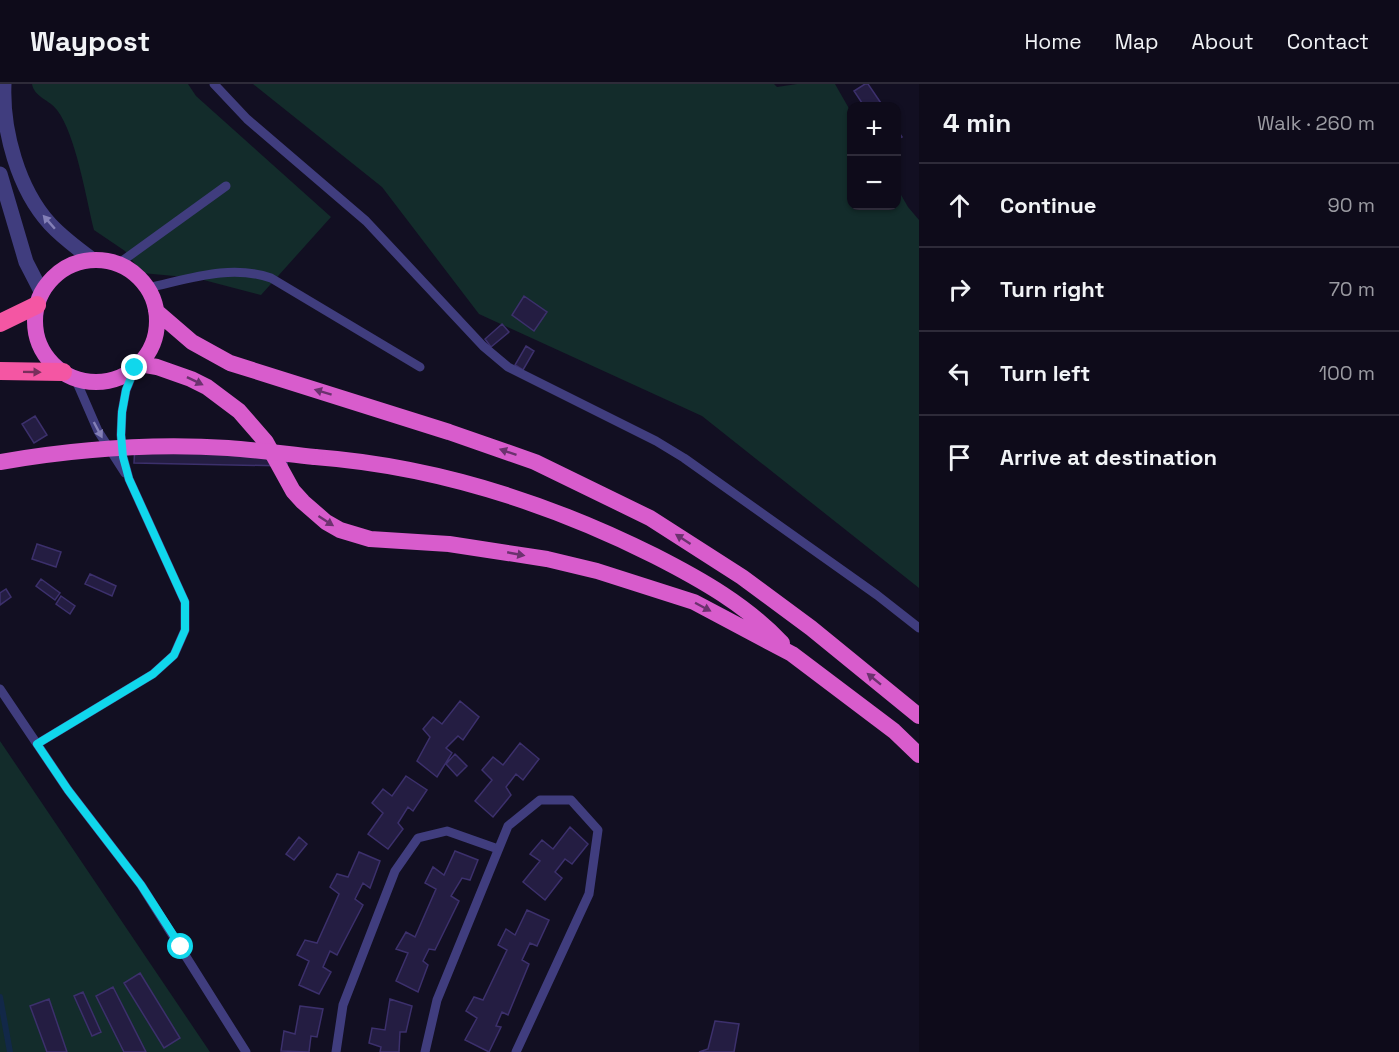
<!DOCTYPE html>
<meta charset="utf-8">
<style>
body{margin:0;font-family:"Space Grotesk",sans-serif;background:#1c1927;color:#f1f3f6}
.controls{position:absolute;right:18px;top:18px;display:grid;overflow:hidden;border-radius:12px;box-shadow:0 2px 4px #0004}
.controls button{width:54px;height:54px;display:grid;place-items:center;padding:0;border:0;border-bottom:2px solid #2e2b39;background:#0e0b1a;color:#f1f3f6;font:30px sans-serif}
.stop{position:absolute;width:18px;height:18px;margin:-14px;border:4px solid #10d7ec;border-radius:50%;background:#fff}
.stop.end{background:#10d7ec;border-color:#fff;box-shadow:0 2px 6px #0008}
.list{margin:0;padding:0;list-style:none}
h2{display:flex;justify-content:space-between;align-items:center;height:78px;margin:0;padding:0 24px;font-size:26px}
h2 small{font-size:20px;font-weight:400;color:#9b9ba2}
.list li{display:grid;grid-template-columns:39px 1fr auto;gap:18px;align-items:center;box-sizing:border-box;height:84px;padding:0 24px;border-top:2px solid #2e2b39}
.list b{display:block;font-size:22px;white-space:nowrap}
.list em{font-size:20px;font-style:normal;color:#9b9ba2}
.icon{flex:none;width:33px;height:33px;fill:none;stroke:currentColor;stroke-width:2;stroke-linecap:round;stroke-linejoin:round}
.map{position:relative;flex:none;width:919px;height:968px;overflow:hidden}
header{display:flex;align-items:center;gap:36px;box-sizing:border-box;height:84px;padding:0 30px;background:#0e0b1a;border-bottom:2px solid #2e2b39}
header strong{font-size:28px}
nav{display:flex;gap:33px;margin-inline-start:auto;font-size:21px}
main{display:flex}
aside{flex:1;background:#0e0b1a}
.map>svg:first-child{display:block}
.green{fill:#132c2b}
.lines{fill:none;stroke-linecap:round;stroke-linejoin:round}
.stream{stroke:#122848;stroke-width:6}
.building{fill:#241d42;stroke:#3c306c;stroke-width:1.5}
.service{stroke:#403d7e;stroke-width:9}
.tertiary{stroke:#403d7e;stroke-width:15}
.trunk{stroke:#d85ccc;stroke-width:16}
.motorway{stroke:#f456a3;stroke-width:18}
.trunk-bridge{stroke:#d85ccc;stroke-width:16}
.oneway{fill:#8480b7}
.oneway2{fill:#782f5c}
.oneway3{fill:#6b326e}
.route{stroke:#10d7ec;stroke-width:8}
</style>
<header>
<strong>Waypost</strong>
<nav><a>Home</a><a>Map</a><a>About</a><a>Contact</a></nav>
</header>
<main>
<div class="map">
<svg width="919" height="968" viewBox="0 0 919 968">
<rect width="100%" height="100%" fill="#120f22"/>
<path class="green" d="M32,0H188L196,12L331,133L261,211L196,194L142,189L125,167L94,146C86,114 76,51 57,26C50,16 34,13 32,0Z
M253,0H774L777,3L797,0H835L851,28L852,122H896L897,104L908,123L919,136V504L702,332L479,230L382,103Z
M0,657L210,968H0Z"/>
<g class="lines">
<path class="stream" d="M0,913L10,968"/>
</g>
<path class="building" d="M865,0H868L883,22H864L854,7Z
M896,44L902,53L896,56Z
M524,212L547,228L534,247L512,231Z
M502,240L509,248L491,263L485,255Z
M526,262L534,267L523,286L515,281Z
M35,332L47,351L34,359L22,340Z
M135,361L288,363L287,382L134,379Z
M37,460L61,468L56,483L32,475Z
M90,490L116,502L112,512L85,500Z
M41,495L60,509L55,516L36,502Z
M6,505L11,513L0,521V509Z
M61,512L75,522L70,530L56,520Z
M460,617L479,633L463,656L458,652L446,664L452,669L437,693L417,677L430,653L423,645L433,633L442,640Z
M520,659L539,675L523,696L516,690L506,703L511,711L493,733L475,717L492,696L482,686L493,673L503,681Z
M455,670L467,682L457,692L446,680Z
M406,692L427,706L413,727L408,723L398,739L403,745L388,765L368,750L383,729L372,719L383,705L392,712Z
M570,743L588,760L572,780L565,775L555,788L562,794L545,816L523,798L540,777L530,770L542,756L553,765Z
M299,753L307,760L294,776L286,770Z
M455,767L478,776L470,796L462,794L451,812L459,817L435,866L429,865L423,877L428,881L418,908L396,897L408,869L396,865L406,848L415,853L436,805L425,799L433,783L444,791Z
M359,768L380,777L370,804L363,799L355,815L363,821L337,871L330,867L323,883L331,888L319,910L299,901L309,877L297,871L305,856L317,859L339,810L330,803L337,790L348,793Z
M527,826L549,836L537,862L530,859L522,876L529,880L508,931L502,928L496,942L501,943L489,968L465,956L477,934L466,927L474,913L483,916L507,866L498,861L506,845L515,851Z
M140,889L180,954L164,964L124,899Z
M113,903L146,968H124L96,912Z
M83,908L101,948L92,952L74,912Z
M49,915L67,968H47L30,922Z
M390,915L412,922L406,948H400L399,968H380L381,963L369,959L372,944L385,946Z
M300,922L323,925L317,953L311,952L309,968L281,967L284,947L295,950Z
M715,937L739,940L734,968H699L708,965Z"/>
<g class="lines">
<path class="service" d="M214,0L247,35L366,137L483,262L508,283L656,357L684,374L877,511L919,544
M118,180L226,102
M147,204C189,195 230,180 271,194L420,283
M75,294L98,347L125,389
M0,605L68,706L141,801L246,968
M37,660L153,590L174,571L185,546V518L129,395L123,373L121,351L122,328L126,306L135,284
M336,968L343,921L395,787L418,754L447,747L498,765
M425,968L437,916L508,742L540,716H571L598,746L589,810L516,968"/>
<path class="tertiary" d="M4,0C2,46 18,105 50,140C63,154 78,165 93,176
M0,90L26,178L42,209"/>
<path class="trunk" d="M35 237a61 61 0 1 1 122 0a61 61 0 1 1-122 0Z
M156,227L192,258L230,279L449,348L535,378L650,434L742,493L811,544L919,632
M140,280L157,283L191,295L207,303L239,327L266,358L293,407L303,418L326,438L340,446L370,455L449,460L547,475L597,487L694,518L792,570L894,647L919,671
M315,373C434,382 549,419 655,472C702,496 746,521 782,559"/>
<path class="motorway" d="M0,239L37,221
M0,287L63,288"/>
<path class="trunk-bridge" d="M0,378C75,365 152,359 228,364C257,366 286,370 315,373"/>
</g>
<defs><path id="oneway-solid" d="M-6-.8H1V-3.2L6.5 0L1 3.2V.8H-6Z" transform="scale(1.5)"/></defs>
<g class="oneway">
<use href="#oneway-solid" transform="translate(49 138) rotate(-131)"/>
<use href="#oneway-solid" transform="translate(98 346) rotate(62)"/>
</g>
<use class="oneway2" href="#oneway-solid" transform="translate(32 288) rotate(1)"/>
<g class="oneway3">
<use href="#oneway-solid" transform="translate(195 297) rotate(26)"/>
<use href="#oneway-solid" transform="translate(323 308) rotate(-163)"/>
<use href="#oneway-solid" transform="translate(508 368) rotate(-161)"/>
<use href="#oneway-solid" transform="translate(326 437) rotate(33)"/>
<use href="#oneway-solid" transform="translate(683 455) rotate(-147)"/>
<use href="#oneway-solid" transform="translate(516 470) rotate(11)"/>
<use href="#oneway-solid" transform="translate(703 523) rotate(28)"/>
<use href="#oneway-solid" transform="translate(874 595) rotate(-141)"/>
</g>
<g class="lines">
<path class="route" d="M135,284L126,306L122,328L121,351L123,373L129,395L185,518V546L174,571L153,590L37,660L68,706L141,801L181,863"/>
</g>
</svg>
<div class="controls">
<button>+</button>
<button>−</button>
</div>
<div class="stop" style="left:181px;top:863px"></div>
<div class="stop end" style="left:135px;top:284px"></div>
</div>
<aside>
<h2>4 min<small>Walk · 260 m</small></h2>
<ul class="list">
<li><svg class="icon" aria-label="ahead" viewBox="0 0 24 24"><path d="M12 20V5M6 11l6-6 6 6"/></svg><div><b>Continue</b></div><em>90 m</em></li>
<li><svg class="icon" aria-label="right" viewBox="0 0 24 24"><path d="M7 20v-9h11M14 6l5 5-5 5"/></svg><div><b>Turn right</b></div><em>70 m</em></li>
<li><svg class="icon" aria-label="left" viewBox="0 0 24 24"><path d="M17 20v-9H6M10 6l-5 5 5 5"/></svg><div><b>Turn left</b></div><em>100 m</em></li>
<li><svg class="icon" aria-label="arrive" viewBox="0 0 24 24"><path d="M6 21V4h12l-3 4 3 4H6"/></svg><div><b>Arrive at destination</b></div></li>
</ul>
</aside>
</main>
